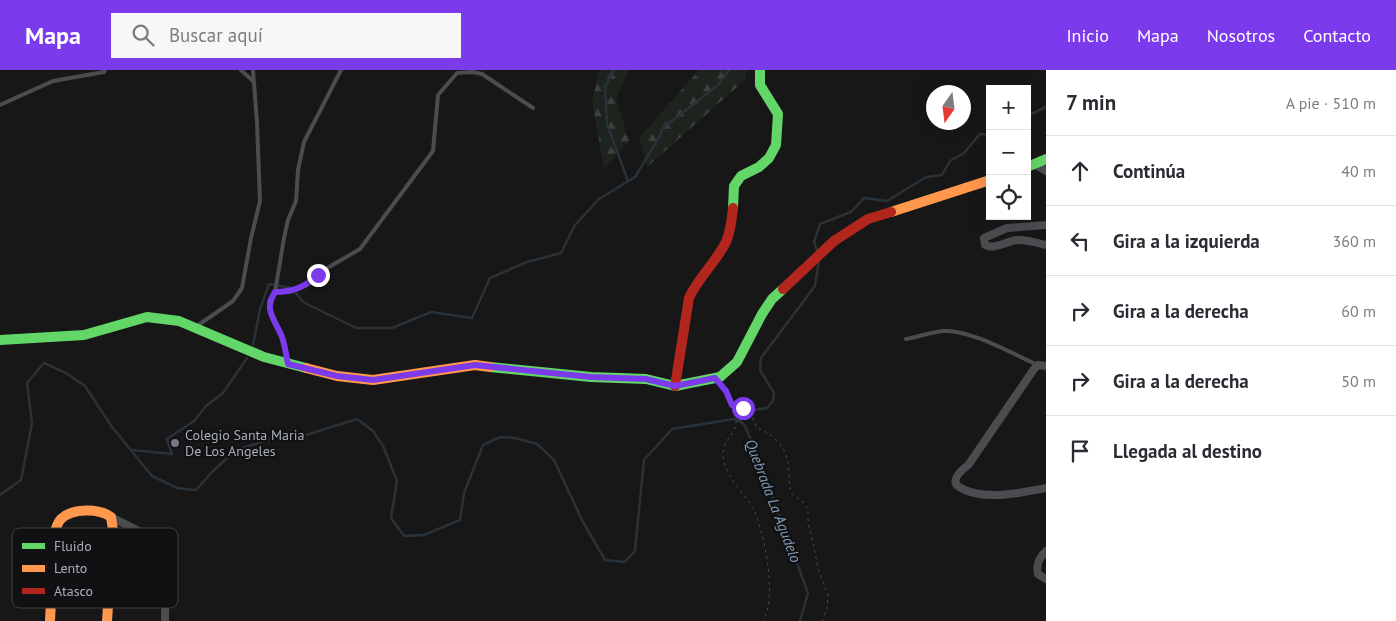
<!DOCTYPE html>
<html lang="es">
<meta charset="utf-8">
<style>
body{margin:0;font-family:"PT Sans",sans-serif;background:#f7f7f7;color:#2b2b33}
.controls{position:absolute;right:15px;top:15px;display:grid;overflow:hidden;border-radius:0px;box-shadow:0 5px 20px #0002}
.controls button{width:45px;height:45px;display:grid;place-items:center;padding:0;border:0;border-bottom:1px solid #e1e1e2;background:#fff;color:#2b2b33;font:25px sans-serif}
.compass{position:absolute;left:926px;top:15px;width:45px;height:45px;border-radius:50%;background:#fff;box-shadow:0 5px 20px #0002;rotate:194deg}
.stop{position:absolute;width:15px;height:15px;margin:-11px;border:4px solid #7c3aed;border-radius:50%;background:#fff}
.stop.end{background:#7c3aed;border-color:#fff;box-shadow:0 1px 5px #0008}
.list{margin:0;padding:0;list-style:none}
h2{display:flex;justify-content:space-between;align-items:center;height:65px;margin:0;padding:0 20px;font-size:21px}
h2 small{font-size:16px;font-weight:400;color:#7c7c81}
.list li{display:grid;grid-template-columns:32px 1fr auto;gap:15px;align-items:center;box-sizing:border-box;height:70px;padding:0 20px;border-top:1px solid #e1e1e2}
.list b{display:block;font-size:19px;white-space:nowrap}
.list em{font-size:16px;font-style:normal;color:#7c7c81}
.icon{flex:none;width:28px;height:28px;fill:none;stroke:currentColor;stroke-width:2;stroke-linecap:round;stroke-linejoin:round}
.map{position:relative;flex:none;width:1046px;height:551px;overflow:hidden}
header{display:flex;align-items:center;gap:30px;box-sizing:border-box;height:70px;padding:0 25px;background:#7c3aed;color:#fff}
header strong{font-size:24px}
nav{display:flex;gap:28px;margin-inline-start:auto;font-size:18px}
.search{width:350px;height:45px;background:#f7f7f7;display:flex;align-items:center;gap:12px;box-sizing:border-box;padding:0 18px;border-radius:0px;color:#7c7c81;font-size:19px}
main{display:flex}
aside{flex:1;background:#fff}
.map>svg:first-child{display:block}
.forest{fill:url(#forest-firs)}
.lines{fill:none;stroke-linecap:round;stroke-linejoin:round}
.stream{stroke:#2a3239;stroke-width:2.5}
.path{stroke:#4d4e52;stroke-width:1;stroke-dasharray:2.5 4;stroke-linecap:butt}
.lane{stroke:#4b4c50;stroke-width:4}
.street{stroke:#4b4c50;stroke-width:8}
.fast{stroke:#63d668;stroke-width:10}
.slow{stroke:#ff974d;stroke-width:10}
.jam{stroke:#b3261e;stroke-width:10}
.route{stroke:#7c3aed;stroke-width:6}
.poi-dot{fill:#757880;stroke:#111113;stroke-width:2}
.labels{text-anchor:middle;stroke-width:4.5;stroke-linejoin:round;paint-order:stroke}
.poi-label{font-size:14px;fill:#a8adb8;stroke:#111113;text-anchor:start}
.water-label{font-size:15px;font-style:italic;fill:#7f9bb3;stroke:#111113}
.key{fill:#111113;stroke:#3e4045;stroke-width:1}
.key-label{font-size:14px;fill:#a8adb8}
</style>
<header>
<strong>Mapa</strong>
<div class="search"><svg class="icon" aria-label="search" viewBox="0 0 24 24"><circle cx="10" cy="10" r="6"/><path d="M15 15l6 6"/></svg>Buscar aquí</div>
<nav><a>Inicio</a><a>Mapa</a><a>Nosotros</a><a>Contacto</a></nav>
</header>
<main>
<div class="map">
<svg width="1046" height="551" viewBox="0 0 1046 551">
<defs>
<pattern id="forest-firs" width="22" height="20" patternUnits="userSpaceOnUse" patternTransform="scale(1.25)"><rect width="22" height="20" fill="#1d241e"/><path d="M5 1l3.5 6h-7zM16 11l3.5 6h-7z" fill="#3b413d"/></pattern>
</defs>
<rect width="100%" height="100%" fill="#171717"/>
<path class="forest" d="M600,0H629L616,29L629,71L604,98L592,31Z
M699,0H747L744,11L647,97L639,68Z"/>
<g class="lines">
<path class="stream" d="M614,0L605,17L607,54L628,111
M1027,54L1031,44L1046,37
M818,183L814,172L820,154L851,142L864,128L887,131L926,107L942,105L950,91L964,83L980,64L990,65
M253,275L260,239L269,214L292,218L303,232L356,258H392L431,242L472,248L490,208L527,192L561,183L575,155L599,129L635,107L657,71L663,58L718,15L729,0
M740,351L745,341L767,338L773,331L774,323L760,300L761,288L815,216L819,191
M132,380L172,384L167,369L194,351L206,336L223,323L247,288
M0,425L21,410L32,353L27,313L44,293L66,303L85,316L112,357L152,406L177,418L196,420L213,401L236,380L275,368L303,366L357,349L373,361L383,376L397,411L391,448L404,466L424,465L460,450L464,423L483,375L500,367L515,368L537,374L554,390L583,452L605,490L625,492L635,481L644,390L672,359L734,349L740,351L745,356L759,389L808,523L800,551"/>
<path class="path" d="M721,315C727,323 738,345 736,354C733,367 723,370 723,385C724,406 743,421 753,438C763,457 772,507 769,529C769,536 766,544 764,551
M733,335L749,339L757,358C770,362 783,374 787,388C790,399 788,412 791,423L804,433L808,440V454L813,471L818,499L828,525L827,538L822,551"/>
<path class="lane" d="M241,0L254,12
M0,35L53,11L104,2L105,0
M275,222H290L307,215L329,197L360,179L433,81L438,25L457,3L473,2L482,4L533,38
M197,256L233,231L242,218L251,168L260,131L257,53L253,0
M906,269C918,267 931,262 944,261C969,259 1013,284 1038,295
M287,290L282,268L270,242L269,231L275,222L284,168L288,150L296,131L298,100L304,72L341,0"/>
<path class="street" d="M1034,94L1046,101
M1046,155L1007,158L984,168L985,175C995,180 1007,171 1017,170C1027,169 1036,173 1046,175
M1046,296L1038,295L1034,299L969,394C965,398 957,403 956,409C954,413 957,416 961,418C983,431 1022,423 1046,418
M111,447L145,464L162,469L166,476L165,551
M1046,481C1039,488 1036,494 1038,504L1046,509"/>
<path class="fast" d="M1027,97L1046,89
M733,138L734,116L741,106L759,97L769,88L776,75L778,44L760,15V0
M0,270L84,265L147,247L179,251L264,287L306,298
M490,297L591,307L646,309L675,316L720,307L737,292L762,244L772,229L783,219"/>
<path class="slow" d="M891,142L990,110
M306,298L337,306L373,310L475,295L490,297
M50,551L54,464C56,459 57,453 61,449C72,438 99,438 111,447L113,460L107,551"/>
<path class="jam" d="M783,219L834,171L868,149L891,142
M675,316L689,228C698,208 716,192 726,172C730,163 732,148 733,138"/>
</g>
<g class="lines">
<path class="route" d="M318,205C305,217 293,222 275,222C263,240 275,249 282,267C285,275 286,285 288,294L337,306L373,310L475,295L591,307L646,309L675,316L715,308L726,321L732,335L743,338"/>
</g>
<circle class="poi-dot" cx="175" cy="373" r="5"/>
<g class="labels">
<g class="poi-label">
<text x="185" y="370">Colegio Santa Maria<tspan x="185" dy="16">De Los Angeles</tspan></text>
</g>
<g class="water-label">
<text transform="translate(773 431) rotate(69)" y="5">Quebrada La Agudelo</text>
</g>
</g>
<rect x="12" y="458" width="166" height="80" rx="8" class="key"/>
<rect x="22" y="473" width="23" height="6" fill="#63d668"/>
<rect x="22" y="495" width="23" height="7" fill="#ff974d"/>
<rect x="22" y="518" width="23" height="6" fill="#b3261e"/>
<g class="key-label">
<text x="54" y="481">Fluido</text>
<text x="54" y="503">Lento</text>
<text x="54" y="526">Atasco</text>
</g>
</svg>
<div class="controls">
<button>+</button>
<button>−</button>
<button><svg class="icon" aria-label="locate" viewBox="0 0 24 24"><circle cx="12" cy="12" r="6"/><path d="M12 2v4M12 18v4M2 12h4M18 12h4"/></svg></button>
</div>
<svg class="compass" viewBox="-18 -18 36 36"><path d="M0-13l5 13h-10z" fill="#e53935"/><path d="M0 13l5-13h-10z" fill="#7c7c81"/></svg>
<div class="stop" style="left:743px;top:338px"></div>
<div class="stop end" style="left:318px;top:205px"></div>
</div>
<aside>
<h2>7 min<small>A pie · 510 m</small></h2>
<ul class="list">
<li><svg class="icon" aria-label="ahead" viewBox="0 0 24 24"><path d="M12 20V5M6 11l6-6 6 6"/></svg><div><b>Continúa</b></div><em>40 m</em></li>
<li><svg class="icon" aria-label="left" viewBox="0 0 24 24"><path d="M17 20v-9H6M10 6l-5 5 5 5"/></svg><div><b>Gira a la izquierda</b></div><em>360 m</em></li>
<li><svg class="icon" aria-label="right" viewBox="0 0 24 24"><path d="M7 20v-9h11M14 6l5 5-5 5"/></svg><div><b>Gira a la derecha</b></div><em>60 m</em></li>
<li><svg class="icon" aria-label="right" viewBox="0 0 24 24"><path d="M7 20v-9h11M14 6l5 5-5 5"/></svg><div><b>Gira a la derecha</b></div><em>50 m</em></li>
<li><svg class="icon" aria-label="arrive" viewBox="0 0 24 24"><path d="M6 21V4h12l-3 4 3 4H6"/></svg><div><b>Llegada al destino</b></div></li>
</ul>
</aside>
</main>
